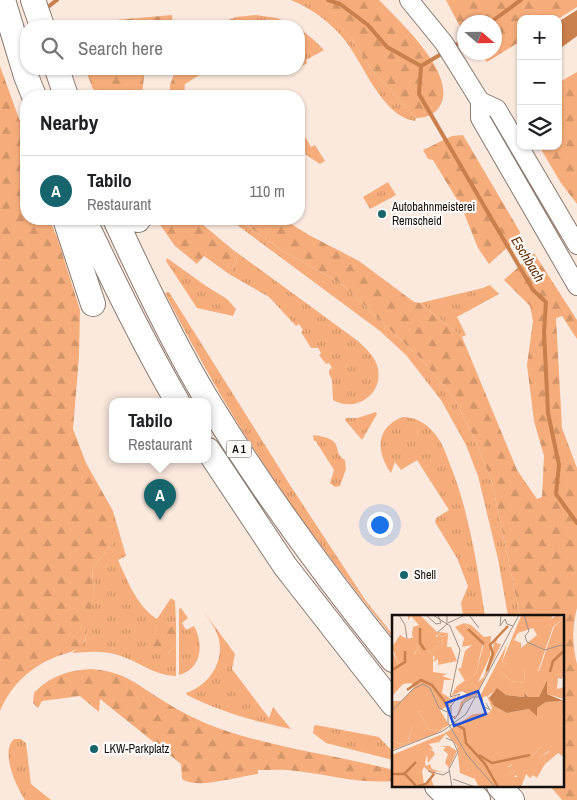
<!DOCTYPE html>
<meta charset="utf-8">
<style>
body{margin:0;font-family:"Archivo Narrow",sans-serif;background:#f2f2f2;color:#202124}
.controls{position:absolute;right:15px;top:15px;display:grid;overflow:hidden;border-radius:10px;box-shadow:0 1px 4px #0004}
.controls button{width:45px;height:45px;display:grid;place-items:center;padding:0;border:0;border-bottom:1px solid #e0e0e0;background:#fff;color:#202124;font:25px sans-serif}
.compass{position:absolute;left:457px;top:15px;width:45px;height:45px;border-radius:50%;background:#fff;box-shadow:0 1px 4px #0004;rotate:110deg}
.you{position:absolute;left:379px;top:524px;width:18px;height:18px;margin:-12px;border:4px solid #fff;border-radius:50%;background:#1a73e8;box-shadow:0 0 0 8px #1a73e833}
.badge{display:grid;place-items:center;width:32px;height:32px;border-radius:50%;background:#17656c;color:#fff;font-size:16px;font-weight:700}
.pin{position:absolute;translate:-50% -41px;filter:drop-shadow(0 1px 2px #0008)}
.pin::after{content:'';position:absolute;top:26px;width:18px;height:15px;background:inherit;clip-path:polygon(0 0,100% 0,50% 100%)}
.popup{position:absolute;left:109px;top:398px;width:102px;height:65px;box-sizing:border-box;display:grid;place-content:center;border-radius:10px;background:#fff;filter:drop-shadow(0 1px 4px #0005);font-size:16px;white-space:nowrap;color:#757577}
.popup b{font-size:19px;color:#202124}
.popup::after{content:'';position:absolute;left:50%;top:100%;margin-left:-10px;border:10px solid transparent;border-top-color:#fff}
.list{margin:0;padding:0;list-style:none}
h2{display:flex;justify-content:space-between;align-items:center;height:65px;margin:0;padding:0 20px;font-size:21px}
h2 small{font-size:16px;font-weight:400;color:#757577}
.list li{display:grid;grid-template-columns:32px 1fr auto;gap:15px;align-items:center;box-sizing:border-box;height:70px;padding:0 20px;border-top:1px solid #e0e0e0}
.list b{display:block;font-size:19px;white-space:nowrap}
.list p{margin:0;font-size:16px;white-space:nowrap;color:#757577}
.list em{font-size:16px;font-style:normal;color:#757577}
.icon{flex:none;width:28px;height:28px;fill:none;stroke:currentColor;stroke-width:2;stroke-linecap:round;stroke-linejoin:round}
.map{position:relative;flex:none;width:577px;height:800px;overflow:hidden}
.search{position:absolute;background:#fff;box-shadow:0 1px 4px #0004;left:20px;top:20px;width:285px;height:55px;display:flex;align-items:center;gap:12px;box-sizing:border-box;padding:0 18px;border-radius:20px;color:#757577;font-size:19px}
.panel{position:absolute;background:#fff;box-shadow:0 1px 4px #0004;left:20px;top:90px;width:285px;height:135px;border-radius:20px}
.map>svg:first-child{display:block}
.grass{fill:url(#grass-tufts)}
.forest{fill:url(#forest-firs)}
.water{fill:#ca804d}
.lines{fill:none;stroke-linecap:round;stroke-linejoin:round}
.stream{stroke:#ca804d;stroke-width:4}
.secondary-casing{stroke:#8a7a70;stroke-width:20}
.highway-casing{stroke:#8a7a70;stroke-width:26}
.secondary{stroke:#fff;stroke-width:18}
.highway{stroke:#fff;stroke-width:24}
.poi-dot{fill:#17656c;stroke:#fdfaf7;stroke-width:2}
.labels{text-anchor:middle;stroke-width:4.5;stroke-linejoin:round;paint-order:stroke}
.shield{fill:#fdfaf7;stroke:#5b5652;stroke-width:1}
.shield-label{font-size:11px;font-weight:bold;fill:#15100c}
.poi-label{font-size:12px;fill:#15100c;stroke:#fdfaf7;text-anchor:start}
.water-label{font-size:14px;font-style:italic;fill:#67360e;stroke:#fdfaf7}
.inset-river{fill:none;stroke:#ca804d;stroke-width:2.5}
.inset-road{fill:none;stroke:#9f928a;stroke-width:1}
.view{fill:#1d4ed8;fill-opacity:0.15;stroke:#1d4ed8;stroke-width:2.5}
.inset-edge{fill:none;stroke:#15100c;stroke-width:2.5}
</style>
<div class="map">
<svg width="577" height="800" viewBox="0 0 577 800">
<defs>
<pattern id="grass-tufts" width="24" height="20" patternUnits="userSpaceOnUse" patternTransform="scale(1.25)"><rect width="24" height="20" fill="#f6ad7b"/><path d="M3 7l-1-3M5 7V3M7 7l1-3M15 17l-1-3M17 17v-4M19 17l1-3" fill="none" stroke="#d29469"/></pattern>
<pattern id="forest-firs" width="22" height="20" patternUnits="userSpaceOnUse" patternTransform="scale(1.25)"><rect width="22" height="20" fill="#f6ad7b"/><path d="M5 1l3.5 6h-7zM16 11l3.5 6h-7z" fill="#d29469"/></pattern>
</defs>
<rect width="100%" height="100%" fill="#fbe9de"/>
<path class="grass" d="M291,0H306L311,2L325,12L352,39L372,70L416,118L415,121C381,116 364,63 343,38C329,21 312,9 291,0Z
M256,15L277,18L295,26H212L236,17Z
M299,28L314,40L324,50L306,60L307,63L299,68Z
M487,115L496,122L563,236L559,239Z
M303,133L311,147L315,145L325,161L320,164L299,150V135Z
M388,182L396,195L370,209L363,197Z
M229,219H238L280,249L343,285L422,360L454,398L475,440L492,482L520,616H508L498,559L478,476L466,445L441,400L406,355L380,331Z
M232,249L358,341C366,349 376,357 378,369C383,395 355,413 333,400L332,380L329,374V370L332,368L329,363L326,364L319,355L321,353L318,348H311L301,332L303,330L299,324L296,326L269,297L229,274L237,260Z
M167,258L206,286L227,299L236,309L233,316L197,308L166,261Z
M490,285L499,294L457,317L466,335L462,337L420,303L483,288Z
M169,292L290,485L366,601L393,635V638C356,591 319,545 285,496C240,431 201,363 165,293Z
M376,412L377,414L362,440L345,420L346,418H357Z
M403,417C418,417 430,426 438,438C443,445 446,454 449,462C469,510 477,565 485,616H463L461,603L468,586L457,558L435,522L436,518L449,510L417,460L401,470L395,462L391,473C376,452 375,427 403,417Z
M313,435C319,436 329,437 334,442C340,449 335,454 345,460L346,469L340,486L335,487L330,483L334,470L315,440L314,442Z
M113,511L126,556L118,560C128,582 137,606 157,619L171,598L175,601L176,623L166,622L168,653L176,645V676C155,676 138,661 118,655C103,650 87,652 72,653L85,641L94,591L92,569L113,543Z
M181,608L188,618L182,623L186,630L194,626C204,644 202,669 179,675V609Z
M204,612L235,654L232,669L269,718L273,707L291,729C253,721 221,712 187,695L186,693C208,686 224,663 219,640C217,630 210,621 204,612Z
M316,725L379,737L393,752V760L326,743L313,733L314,726Z
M14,739H21L26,743L31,784L51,800H25C16,786 0,752 14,739Z"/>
<path class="forest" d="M306,0H379C399,21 456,72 441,104C436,114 427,118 416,118L372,70L352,39L325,13Z
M446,0H577V7L558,19H521V41L487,62L480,53L494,52V22H464V32L458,23Z
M172,15L173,26H94L104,21Z
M0,66L26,138V219H49L57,237L80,310L79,357L73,429L86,463L113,511V543L92,569C92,576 94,585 94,592C93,599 87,637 84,642C78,651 67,653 58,656C31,666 11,685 0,711Z
M85,69H147L144,76L142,96H96Z
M176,69H209L185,84L184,96H170V85Z
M577,72V204L561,183L539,146H558V83Z
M463,135L520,232L519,237L489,264L478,248L462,208L433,160L428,159L423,150L452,136Z
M156,219H196L232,249L237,260L229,274L204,256L197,264L175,246Z
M238,219H283L309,235L359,261L414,302L420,303L462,337L517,470L537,499L542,497L544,456L534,421L527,365L533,321L530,306L504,280L534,253L577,320V339L562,316L556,318L562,428L577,468V608C572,628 572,644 577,664V800H562L550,786H563V616H520L492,482L475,440L454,398L422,360L343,285L280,249Z
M166,622L176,623V645L168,653L163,655L151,648C148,634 152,625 166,622Z
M92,669C127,672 138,686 167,703C183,713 201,722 218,728C271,747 332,755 386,768L393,770V781C361,784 329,775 297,771C284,769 270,770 258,770V774C238,776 198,790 182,779L181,764L100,699L99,712L80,696L42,701L38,708L33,703L34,693C50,676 69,670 92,669Z"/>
<path class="water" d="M577,10V36L558,50V22Z"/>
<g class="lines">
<path class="stream" d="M328,0L340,4L368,25L387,47L421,66
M44,10L57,0
M491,22L521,0
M451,48L464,40
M443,53L421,66L419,94L533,290L546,302L544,332L548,413L559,465L556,494L577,523"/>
<g class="secondary-casing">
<path id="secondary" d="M409,0L444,43L480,101V118L577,286
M480,101L497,109L577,245"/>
</g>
<g class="highway-casing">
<path id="highway" d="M3,0L26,76L34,96
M33,0L42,26
M57,69L66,96
M65,219L93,304
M84,219C113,281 143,342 177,401
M115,219C143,280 172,341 206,398C262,490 326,577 393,660
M137,219L138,220
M208,450L285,566L393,704
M437,786L451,800
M465,786L478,800
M499,786L512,800"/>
</g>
<use href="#secondary" class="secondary"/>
<use href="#highway" class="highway"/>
</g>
<g class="poi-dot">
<circle cx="382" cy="214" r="5"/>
<circle cx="404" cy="575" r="5"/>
<circle cx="94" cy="749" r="5"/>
</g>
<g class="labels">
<rect class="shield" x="226.5" y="440.5" width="25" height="17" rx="4"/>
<g class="shield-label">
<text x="239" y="453">A 1</text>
</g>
<g class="poi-label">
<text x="392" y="211">Autobahnmeisterei<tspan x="392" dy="14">Remscheid</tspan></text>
<text x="414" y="579">Shell</text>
<text x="104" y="753">LKW-Parkplatz</text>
</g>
<g class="water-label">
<text transform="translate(528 259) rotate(59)" y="5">Eschbach</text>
</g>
</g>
<g transform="translate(392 615)">
<rect width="172" height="172" fill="#fbe9de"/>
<path d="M161,0L159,4L165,0L172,3L161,12L146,56L132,53L133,68L119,66L109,57V52L115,49L110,47L129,1ZM141,13L145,20L129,33V28L122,25L126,18ZM72,8L91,28L84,58L73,66L66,54L69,53L73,36L80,30L70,32L72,23L63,12ZM47,19L50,22L56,19L55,32H59L65,46L46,50L47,44L37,37L50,29L51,24L47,27L43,25ZM8,20L15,24L22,22L26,32L21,42L6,48L0,32ZM27,96L36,114L46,116L57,111L41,120L0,135V125L8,129L19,126L16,125L20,115L18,104ZM47,131H57L65,136L57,153L53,148L56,139L51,135L54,132ZM149,132L158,135L147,143L154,147L145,163L141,160L138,163L134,159L129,172H115L112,164L115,160L125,162L123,155L120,159L116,153L120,150L119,143L140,141Z" fill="#f6ad7b" fill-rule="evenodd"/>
<path d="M16,0H28L45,17L57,18L50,22L47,19L44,21L47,27L51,24L50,29L37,37L48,44L46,50V44L41,47L43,42L41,41V57L55,59L50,61L61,65H52L50,78L59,84L65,80L59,89L51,84L58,90L48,95L57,110L46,116L36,114L27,96L19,104L20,115L16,124L19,126L8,129L0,125V86H9L22,73L19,68L11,69L0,81V36L6,48L23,39L26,32L20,20L21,12L27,10L19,1L16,5ZM171,0H172V57L170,64L166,63L165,74L172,72V84L155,79V65L147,82H136L134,78L132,82L114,80L105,74L96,81L102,91L115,98L137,94L145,100V93L154,87L172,86V142L166,138L151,151L154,147L147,143L158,136L149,132L140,141L143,144L139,149L131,142L120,143L122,148L116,152L120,159L125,153L126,159L121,162L115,160V172H87L83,164L68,158L65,131L54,119L47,127L37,129L41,134L37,135H40L43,139L36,148L35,139L33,148L34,151L38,149L40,154L54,158L44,156L42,161L32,152L30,156L32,169L39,163L42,172H0V140L53,118L81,99L97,98L100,93L95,81L91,82V88L88,81L115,29L110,47L115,49L109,52V57L119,66L133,68L132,52L147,56L162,12L172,3ZM72,8L79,10L92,22L99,21L98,41L86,67L92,62L103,25L106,22L104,28L109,29L85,79L72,87L67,100L63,103L60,101H65L69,87L74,82L65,86L75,79L70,76L59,81L65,71L84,58L91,32L90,26Z" fill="#f6ad7b"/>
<path d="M155,65V79L172,86L154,87L145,93V101L137,94L115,98L102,91L97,83L105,73L114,80L132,82L133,78L136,82H147Z" fill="#ca804d"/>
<path class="inset-river" d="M28,13V28L33,35M76,14L92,29M0,55L13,47V36M95,56L101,39L98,30L116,11M158,57L161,46L173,35M15,75L29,65L40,70L56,91M63,109L72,114L74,128L93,149L106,172M87,140L100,148L138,140M0,159H13L25,172M12,159L24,147M26,171L34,169L42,159"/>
<path class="inset-road" d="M7,0L13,10L15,24M34,0L44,9L49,8L46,0M41,0L58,11L68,35L58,82L68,79L56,95V108L75,140L103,172M77,0L87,13M109,0L108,11L113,4L115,9L121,11M132,0L137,16L133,21L135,27L153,35L169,30L173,33M56,8L73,0M46,17L55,9V0M59,90V100L63,104L72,88L81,82H87L91,91L98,95L94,88M0,96L21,74L31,69L38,73L47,93L55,97M54,123L61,126L66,137L57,154L60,172M0,136L51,116L74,99L127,0M36,156L51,160L58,156M61,164L83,172"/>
<path class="view" d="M86,76L94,99L62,111L54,88Z"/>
<rect width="172" height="172" class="inset-edge"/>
</g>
</svg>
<div class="controls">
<button>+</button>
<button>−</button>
<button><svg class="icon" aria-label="layers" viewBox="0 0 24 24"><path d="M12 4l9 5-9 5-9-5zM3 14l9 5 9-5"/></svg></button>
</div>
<svg class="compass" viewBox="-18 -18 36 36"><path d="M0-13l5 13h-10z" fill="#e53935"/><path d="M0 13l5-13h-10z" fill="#757577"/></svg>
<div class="you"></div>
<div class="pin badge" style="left:160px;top:520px">A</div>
<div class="popup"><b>Tabilo</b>Restaurant</div>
<div class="search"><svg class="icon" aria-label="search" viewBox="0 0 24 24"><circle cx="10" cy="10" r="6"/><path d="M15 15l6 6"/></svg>Search here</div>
<section class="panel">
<h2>Nearby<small></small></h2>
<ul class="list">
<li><span class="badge">A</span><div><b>Tabilo</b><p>Restaurant</p></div><em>110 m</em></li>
</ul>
</section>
</div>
